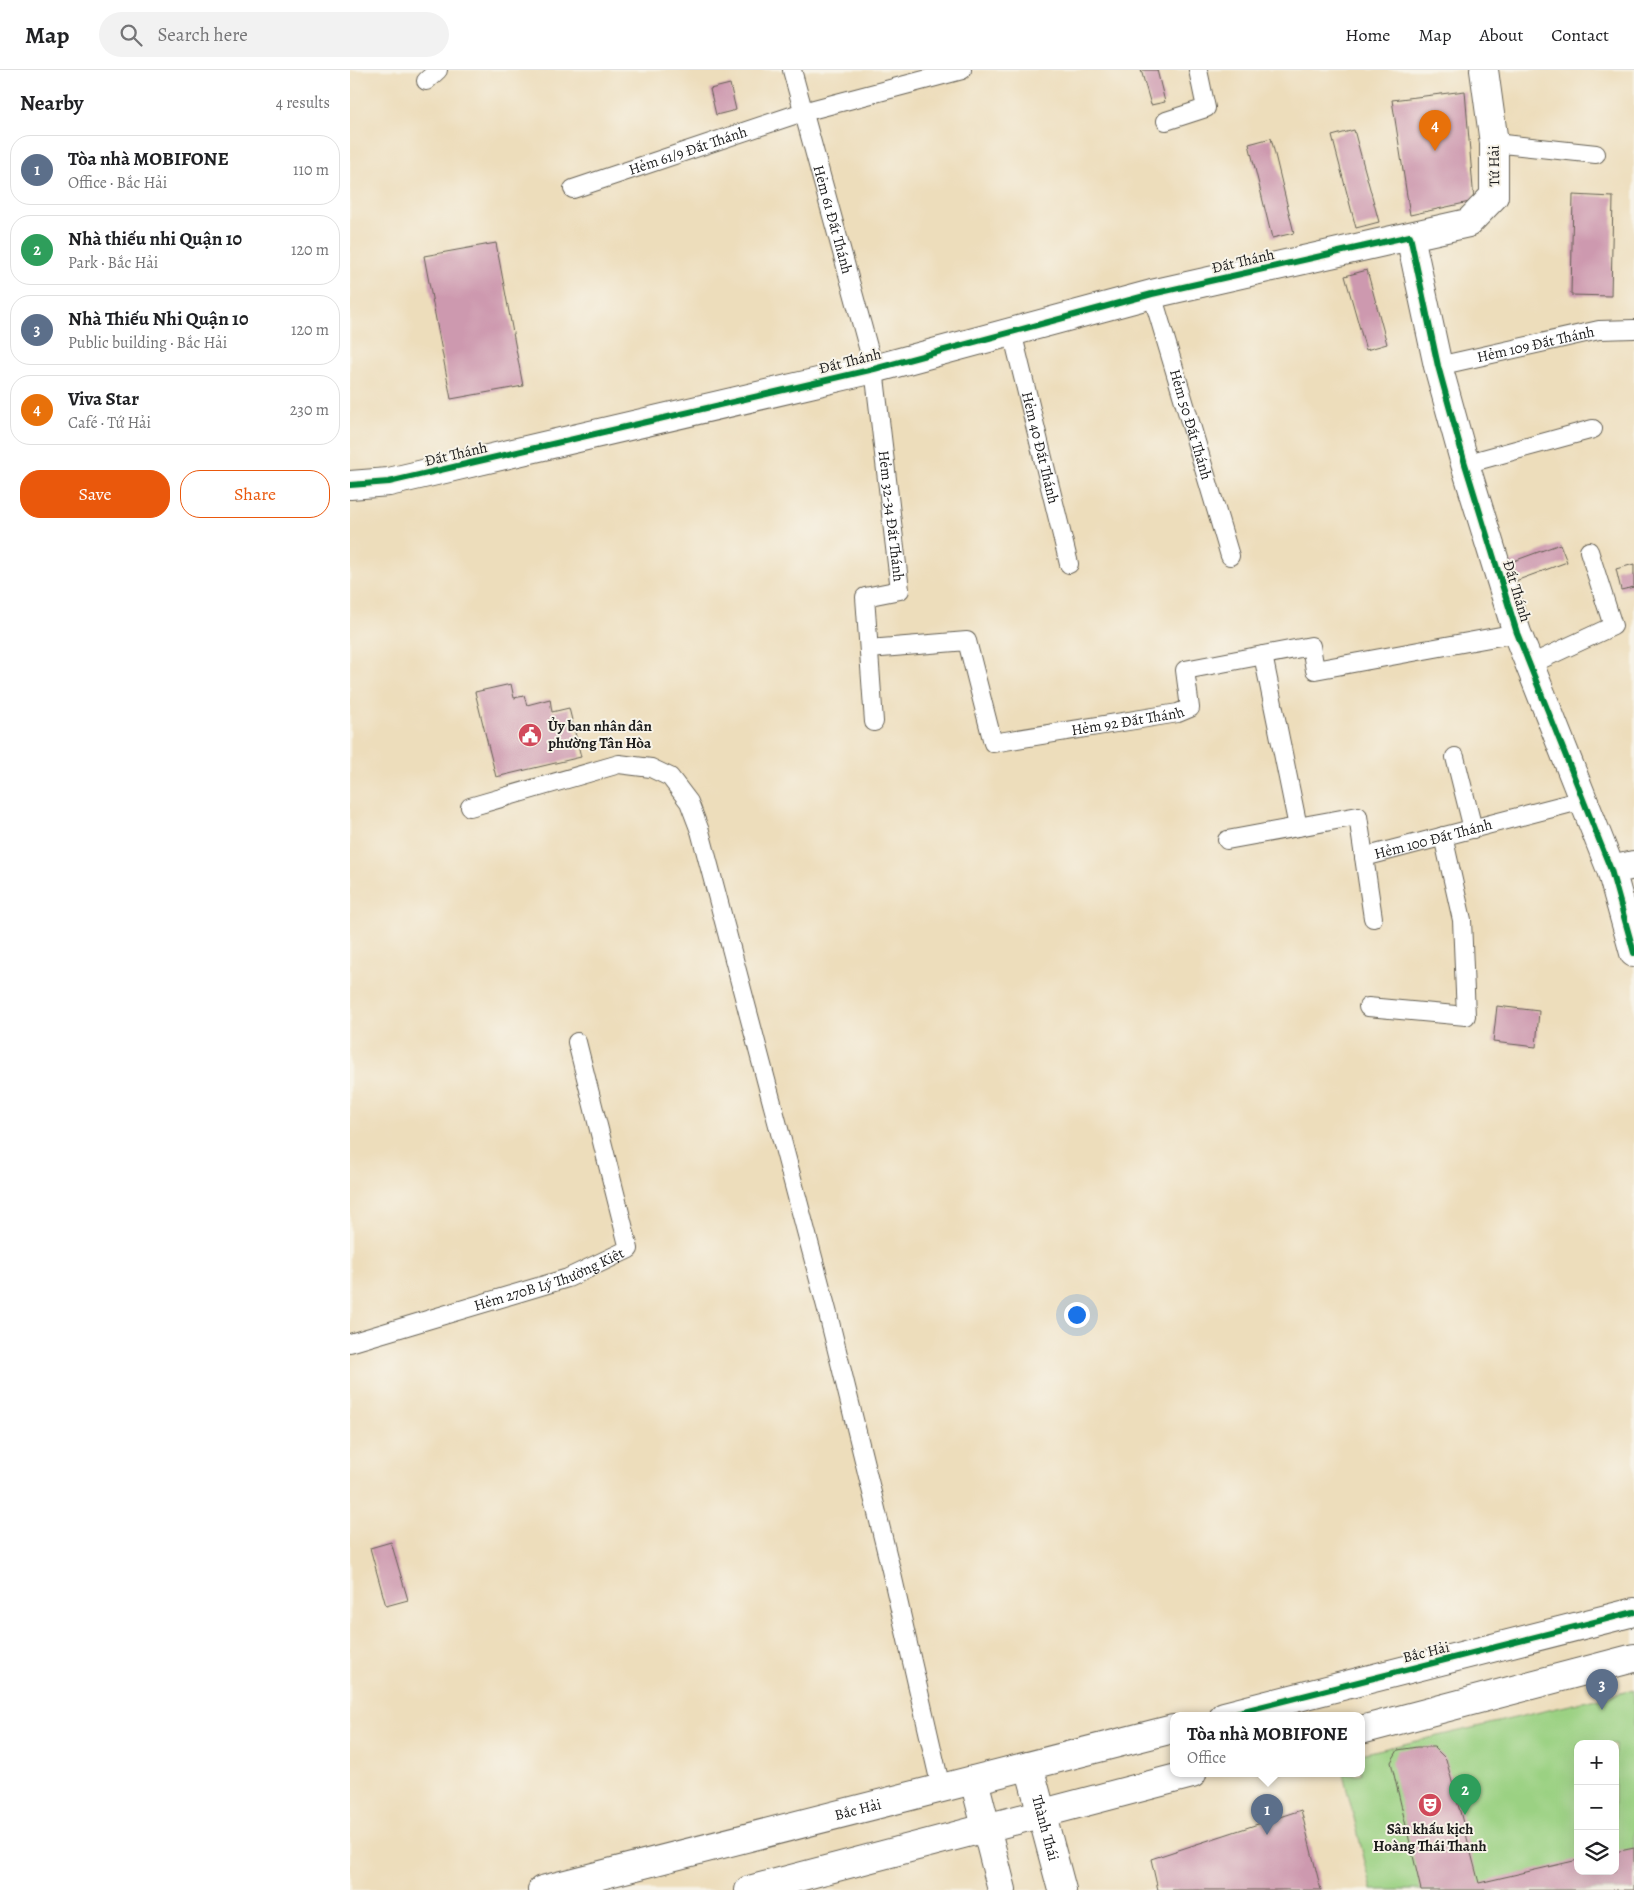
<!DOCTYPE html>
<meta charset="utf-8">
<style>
body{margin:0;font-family:Alegreya,serif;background:#f2f2f2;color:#202124}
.controls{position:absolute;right:15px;bottom:15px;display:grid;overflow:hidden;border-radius:10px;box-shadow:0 5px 20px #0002}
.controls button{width:45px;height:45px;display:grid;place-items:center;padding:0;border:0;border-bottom:1px solid #e0e0e0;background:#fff;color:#202124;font:25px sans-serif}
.you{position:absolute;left:726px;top:1244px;width:18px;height:18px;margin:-12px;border:4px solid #fff;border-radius:50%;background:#1a73e8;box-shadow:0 0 0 8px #1a73e833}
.badge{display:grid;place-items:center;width:32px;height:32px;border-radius:50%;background:#ea580c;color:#fff;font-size:16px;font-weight:700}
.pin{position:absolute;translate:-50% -41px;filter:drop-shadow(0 1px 2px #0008)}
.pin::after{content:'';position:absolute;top:26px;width:18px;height:15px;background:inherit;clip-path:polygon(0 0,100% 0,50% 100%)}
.popup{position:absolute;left:820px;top:1642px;width:195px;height:65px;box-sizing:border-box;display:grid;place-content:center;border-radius:10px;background:#fff;filter:drop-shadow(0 1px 4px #0005);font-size:16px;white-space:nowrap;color:#757577}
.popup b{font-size:19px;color:#202124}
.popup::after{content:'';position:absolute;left:50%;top:100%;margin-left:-10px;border:10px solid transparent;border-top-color:#fff}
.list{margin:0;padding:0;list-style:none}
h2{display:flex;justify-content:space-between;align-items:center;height:65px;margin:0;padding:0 20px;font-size:21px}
h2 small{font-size:16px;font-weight:400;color:#757577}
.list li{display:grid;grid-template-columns:32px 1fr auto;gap:15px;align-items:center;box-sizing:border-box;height:70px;margin:0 10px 10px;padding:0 10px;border:1px solid #e0e0e0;border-radius:20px}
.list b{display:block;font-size:19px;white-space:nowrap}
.list p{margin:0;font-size:16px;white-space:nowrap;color:#757577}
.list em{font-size:16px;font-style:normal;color:#757577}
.actions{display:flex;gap:10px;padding:15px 20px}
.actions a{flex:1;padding:11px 0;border:1px solid #ea580c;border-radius:20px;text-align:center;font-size:18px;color:#ea580c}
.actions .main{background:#ea580c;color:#fff}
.icon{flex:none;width:28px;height:28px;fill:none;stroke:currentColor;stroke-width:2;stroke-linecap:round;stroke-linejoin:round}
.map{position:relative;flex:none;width:1284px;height:1820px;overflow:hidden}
header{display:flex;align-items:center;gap:30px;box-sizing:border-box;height:70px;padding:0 25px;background:#fff;border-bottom:1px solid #e0e0e0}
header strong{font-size:24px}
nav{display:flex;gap:28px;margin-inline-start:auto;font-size:18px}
.search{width:350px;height:45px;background:#f2f2f2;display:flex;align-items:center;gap:12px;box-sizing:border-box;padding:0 18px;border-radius:28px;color:#757577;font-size:19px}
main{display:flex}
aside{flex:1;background:#fff}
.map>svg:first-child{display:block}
.green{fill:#9bd183;stroke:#5c7650;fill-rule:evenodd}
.building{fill:#cd99af}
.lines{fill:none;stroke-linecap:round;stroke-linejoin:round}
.lane-casing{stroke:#656054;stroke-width:20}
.street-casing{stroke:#656054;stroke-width:30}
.secondary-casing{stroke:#656054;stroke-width:30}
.lane{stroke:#fff;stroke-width:18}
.street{stroke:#fff;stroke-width:28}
.secondary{stroke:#fff;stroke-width:28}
.cycleway-casing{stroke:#f7f3e8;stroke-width:9}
.cycleway{stroke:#00873e;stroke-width:6}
.labels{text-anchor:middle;stroke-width:4;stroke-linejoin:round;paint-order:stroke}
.street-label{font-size:15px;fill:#1c1c1c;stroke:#f7f3e8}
.poi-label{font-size:15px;font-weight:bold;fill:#1c1c1c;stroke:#f7f3e8;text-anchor:start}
</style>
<header>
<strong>Map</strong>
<div class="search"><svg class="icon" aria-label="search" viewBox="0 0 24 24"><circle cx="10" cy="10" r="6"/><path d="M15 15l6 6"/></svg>Search here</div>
<nav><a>Home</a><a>Map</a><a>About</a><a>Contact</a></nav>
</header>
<main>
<aside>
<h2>Nearby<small>4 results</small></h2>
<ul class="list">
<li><span class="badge" style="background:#5c6f8a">1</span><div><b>Tòa nhà MOBIFONE</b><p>Office · Bắc Hải</p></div><em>110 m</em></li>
<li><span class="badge" style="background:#2e9e5b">2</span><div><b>Nhà thiếu nhi Quận 10</b><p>Park · Bắc Hải</p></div><em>120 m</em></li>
<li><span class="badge" style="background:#5c6f8a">3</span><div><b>Nhà Thiếu Nhi Quận 10</b><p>Public building · Bắc Hải</p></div><em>120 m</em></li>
<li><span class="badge" style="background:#e8710a">4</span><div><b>Viva Star</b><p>Café · Tứ Hải</p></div><em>230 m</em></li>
</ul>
<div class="actions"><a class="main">Save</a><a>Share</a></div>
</aside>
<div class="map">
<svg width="1284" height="1820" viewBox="0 0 1284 1820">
<rect width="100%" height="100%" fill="#f7f3e8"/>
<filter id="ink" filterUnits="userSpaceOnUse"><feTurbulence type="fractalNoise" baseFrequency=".02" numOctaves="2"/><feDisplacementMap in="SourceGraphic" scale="10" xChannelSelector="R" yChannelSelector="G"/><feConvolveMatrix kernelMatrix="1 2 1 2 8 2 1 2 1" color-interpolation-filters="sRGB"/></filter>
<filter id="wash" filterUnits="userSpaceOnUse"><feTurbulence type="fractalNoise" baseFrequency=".0096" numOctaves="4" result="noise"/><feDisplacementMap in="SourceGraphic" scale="20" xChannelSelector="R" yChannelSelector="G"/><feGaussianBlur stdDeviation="1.12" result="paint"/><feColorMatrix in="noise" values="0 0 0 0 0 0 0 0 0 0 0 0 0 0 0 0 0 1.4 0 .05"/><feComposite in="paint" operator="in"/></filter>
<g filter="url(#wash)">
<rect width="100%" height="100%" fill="#edddbb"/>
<path class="green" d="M1284,1620V1820H1022L993,1704H1011V1684ZM1228,1674H1265V1801H1228Z"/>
<g id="blocks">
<path class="building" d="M791,0H807L815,32L801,35Z
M380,14L386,40L366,45L360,19Z
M1115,21L1124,131L1060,145L1042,30Z
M1004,60L1029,152L1006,158L982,66Z
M921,68L944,163L922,168L899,74Z
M1223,125L1263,127L1261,226L1221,225Z
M146,173L173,316L101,329L74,186Z
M1017,200L1037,274L1016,280L995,206Z
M1210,474L1217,492L1160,513L1153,495Z
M1284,494V517L1271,520L1266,499Z
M161,614L164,628L174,626L177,635L200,629L202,642L219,638L231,687L146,707L125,622Z
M1147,936L1189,941L1186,977L1143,972Z
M41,1472L58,1530L36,1536L20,1478Z
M1067,1677H1084L1096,1689L1129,1813L1228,1790V1801H1265V1782L1284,1778V1820H1071L1041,1692L1048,1680Z
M951,1740L971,1820H808L801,1789Z"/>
</g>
</g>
<g filter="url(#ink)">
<use href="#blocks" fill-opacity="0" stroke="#656054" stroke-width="1"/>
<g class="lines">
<g class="lane-casing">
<g id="lane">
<path id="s1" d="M442,0L524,299L550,520L515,527L524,652"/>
<path d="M76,11L88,0"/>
<path d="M816,51L856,38L848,0"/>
<path d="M1144,73L1246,84"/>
<path id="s2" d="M223,119L453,42L612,0"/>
<path id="s3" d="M802,224L880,486"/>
<path id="s4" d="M662,262L719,494"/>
<path id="s5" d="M1088,296L1249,260L1284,259"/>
<path d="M1115,394L1243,359"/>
<path id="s6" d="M519,579L617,571L643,673L828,643L840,638L835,600L961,576L965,600L1167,563"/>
<path d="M913,585L948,757"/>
<path d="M1179,595L1263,556L1239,481"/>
<path d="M1105,687L1123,759"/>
<path d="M120,737L269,694L301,698L320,707L339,732L350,761L478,1244L541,1500L591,1718"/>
<path id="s7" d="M877,770L1008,746L1014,787L1233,730"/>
<path d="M1014,787L1023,848"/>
<path d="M1018,937L1116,946L1112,850L1093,766"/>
<path id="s8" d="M0,1273L218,1208L279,1179L227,972"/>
</g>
</g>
<g class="street-casing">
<path id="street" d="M1060,166L1118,153L1144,126V73L1134,0
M0,415L39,412L524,299L802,224L1060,166L1088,296L1115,394L1167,563L1261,800L1284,883
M1261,800L1284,795"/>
</g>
<g class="secondary-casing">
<g id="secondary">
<path d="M874,1646L1284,1542"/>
<path d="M1011,1660L1284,1588"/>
<path id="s9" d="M679,1696L712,1820"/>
<path d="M624,1710L652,1820"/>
<path id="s10" d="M192,1820L823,1659"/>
<path d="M399,1820L842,1704"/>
</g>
</g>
<use href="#lane" class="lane"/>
<use href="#street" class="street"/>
<use href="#secondary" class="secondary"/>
<g class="cycleway-casing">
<path id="cycleway" d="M0,415L39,412L524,299L802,224L1060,166L1088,296L1115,394L1167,563L1261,800L1284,883
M874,1646L1284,1542"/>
</g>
<use href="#cycleway" class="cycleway"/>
</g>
</g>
<defs>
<g id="civic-disc" transform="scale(1.25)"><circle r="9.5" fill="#d1495b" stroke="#f7f3e8"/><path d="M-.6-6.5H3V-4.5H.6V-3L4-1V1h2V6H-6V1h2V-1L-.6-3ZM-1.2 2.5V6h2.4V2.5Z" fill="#fff"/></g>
<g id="theatre-disc" transform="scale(1.25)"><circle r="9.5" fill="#d1495b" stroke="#f7f3e8"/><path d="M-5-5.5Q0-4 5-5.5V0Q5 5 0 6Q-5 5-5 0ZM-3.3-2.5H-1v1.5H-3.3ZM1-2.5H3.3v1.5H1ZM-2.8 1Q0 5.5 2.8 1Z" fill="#fff"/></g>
</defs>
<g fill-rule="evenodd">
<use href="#civic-disc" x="180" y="665"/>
<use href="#theatre-disc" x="1080" y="1735"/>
</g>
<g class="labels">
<g class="street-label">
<text dy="5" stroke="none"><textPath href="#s2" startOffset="121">Hẻm 61/9 Đất Thánh</textPath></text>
<text transform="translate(1144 96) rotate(-91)" y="5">Tứ Hải</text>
<text dy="5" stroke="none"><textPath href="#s1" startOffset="155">Hẻm 61 Đất Thánh</textPath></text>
<text transform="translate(893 191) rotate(-13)" y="5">Đất Thánh</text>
<text dy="5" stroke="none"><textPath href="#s5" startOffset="100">Hẻm 109 Đất Thánh</textPath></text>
<text transform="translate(500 291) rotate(-14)" y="5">Đất Thánh</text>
<text dy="5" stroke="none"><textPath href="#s3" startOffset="136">Hẻm 50 Đất Thánh</textPath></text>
<text dy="5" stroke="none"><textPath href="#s4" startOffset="119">Hẻm 40 Đất Thánh</textPath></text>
<text transform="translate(106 384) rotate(-13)" y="5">Đất Thánh</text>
<text dy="5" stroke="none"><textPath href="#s1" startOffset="458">Hẻm 32-34 Đất Thánh</textPath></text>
<text transform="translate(1167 521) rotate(73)" y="5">Đất Thánh</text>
<text dy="5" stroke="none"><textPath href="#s6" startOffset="340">Hẻm 92 Đất Thánh</textPath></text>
<text dy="5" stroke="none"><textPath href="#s7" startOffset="246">Hẻm 100 Đất Thánh</textPath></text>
<text dy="5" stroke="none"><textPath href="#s8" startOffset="209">Hẻm 270B Lý Thường Kiệt</textPath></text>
<text transform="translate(1076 1582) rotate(-14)" y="5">Bắc Hải</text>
<text dy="5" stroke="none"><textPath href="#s10" startOffset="326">Bắc Hải</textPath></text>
<text dy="5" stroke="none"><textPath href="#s9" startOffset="64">Thành Thái</textPath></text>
</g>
<g class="poi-label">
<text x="198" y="661">Ủy ban nhân dân<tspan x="198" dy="17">phường Tân Hòa</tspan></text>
<text x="1080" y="1764" text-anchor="middle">Sân khấu kịch<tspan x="1080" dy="17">Hoàng Thái Thanh</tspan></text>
</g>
</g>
</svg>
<div class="controls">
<button>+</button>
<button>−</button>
<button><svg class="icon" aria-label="layers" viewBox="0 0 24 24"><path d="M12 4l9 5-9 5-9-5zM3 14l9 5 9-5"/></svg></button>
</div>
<div class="you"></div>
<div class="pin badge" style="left:917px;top:1765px;background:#5c6f8a">1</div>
<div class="popup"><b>Tòa nhà MOBIFONE</b>Office</div>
<div class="pin badge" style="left:1115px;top:1745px;background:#2e9e5b">2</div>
<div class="pin badge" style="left:1252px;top:1640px;background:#5c6f8a">3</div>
<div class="pin badge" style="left:1085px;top:81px;background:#e8710a">4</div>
</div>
</main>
